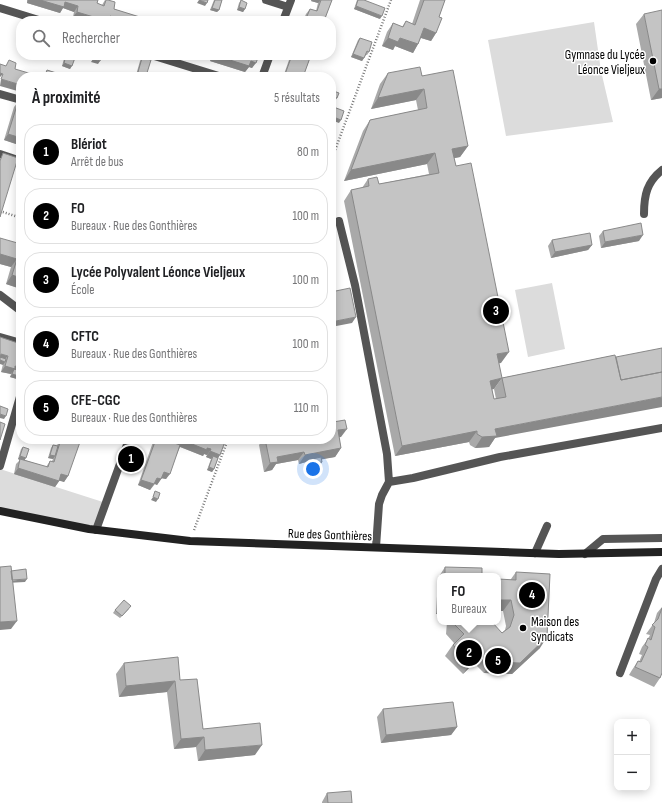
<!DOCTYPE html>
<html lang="fr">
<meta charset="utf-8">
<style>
body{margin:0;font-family:"Sofia Sans Condensed",sans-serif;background:#f6f6f6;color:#202124}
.controls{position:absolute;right:12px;bottom:12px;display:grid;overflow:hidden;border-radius:8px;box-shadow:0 2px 10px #0003}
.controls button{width:36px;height:36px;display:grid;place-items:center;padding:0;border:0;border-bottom:1px solid #e0e0e0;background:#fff;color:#202124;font:20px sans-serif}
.you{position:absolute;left:313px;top:469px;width:14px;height:14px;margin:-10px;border:3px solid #fff;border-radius:50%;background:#1a73e8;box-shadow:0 0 0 6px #1a73e833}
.badge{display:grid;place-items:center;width:26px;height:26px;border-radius:50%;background:#000;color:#fff;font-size:13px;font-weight:700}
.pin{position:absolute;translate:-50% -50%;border:2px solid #fff;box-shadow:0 1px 4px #0006}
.popup{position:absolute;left:437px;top:573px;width:64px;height:52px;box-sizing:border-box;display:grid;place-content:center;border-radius:8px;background:#fff;filter:drop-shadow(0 1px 3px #0005);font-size:13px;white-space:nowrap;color:#757577}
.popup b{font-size:15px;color:#202124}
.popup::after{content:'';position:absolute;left:50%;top:100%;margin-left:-8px;border:8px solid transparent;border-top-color:#fff}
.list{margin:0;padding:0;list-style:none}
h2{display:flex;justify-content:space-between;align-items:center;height:52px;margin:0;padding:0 16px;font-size:17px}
h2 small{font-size:13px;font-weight:400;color:#757577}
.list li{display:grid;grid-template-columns:26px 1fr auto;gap:12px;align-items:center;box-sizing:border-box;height:56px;margin:0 8px 8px;padding:0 8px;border:1px solid #e0e0e0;border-radius:16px}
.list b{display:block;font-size:15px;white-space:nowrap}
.list p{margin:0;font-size:13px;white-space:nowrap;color:#757577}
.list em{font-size:13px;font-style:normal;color:#757577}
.icon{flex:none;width:22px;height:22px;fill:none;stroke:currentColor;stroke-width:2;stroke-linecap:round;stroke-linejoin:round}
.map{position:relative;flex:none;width:662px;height:803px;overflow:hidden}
.search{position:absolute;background:#fff;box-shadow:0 2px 10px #0003;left:16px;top:16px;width:320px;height:44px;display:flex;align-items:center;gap:10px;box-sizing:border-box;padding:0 14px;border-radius:16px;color:#757577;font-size:15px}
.panel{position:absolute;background:#fff;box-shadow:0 2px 10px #0003;left:16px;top:72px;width:320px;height:372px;border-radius:16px}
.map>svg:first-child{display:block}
.green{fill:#dcdcdc}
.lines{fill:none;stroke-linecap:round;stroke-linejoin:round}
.path{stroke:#777;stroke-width:2.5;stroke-dasharray:1 2;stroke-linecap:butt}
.lane{stroke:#555;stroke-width:8}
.street{stroke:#555;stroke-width:8}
.secondary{stroke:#222;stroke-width:8}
.wall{fill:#a9a9a9}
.shaded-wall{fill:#898989}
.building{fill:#c4c4c4;stroke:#898989}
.poi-dot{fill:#000;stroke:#fff;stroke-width:1.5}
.labels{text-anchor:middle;stroke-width:3;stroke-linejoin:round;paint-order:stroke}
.poi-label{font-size:13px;fill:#000;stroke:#fff;text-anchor:end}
.street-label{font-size:13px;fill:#000;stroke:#fff}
</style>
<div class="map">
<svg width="662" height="803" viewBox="0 0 662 803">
<rect width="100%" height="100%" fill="#fff"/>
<path class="green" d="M594,22L601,71L613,122L506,136L488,40Z
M552,283L565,349L528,357L515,290Z
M0,469L106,503L96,530L0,511Z"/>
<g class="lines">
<path class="path" d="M331,161L391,0
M0,211L21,218
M194,530L228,439"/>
<path class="lane" d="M644,214C644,195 647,182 662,170
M339,221L355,285L387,454L389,482L382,495L379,504L376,547
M0,337L21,343
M389,482L413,478L500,457L662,428
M535,553L547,526
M585,554L603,539L662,538
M620,673L656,579L662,569"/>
<path class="street" d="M266,0L288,7
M0,8L42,21
M283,21L291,0
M151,55L222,77
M262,77L270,55
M0,94L21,100
M0,154L21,161
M0,295L21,311
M0,466L21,393
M96,530L129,439"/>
<path class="secondary" d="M0,511L89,529L190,541L559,554L662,552"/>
</g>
<path class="wall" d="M27,0H98L97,3L102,5L105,0L114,9L142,18L143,17L157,21L73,17L74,12L63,8L60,13L27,3Z
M214,0H222L219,10L217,12L210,10Z
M241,0L245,9L243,12L237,10L239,3Z
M311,0H332L324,21H303L306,14L310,9L316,11L318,3L311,1Z
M357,0H364L380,19L354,9Z
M420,0H445L439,17L436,33L431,41L421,38L418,44L413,53L395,46L393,50L382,46L387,32L393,23L402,27L406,21L412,24Z
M644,14L662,98L651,100L636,24Z
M360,38L369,52L367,55H366L362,61L351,57L358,40Z
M65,55H76L70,69L62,66Z
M209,55H259L252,68L249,67L245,72L210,61L212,56Z
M292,55H295L299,56V55H311L303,77H283L289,60Z
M142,58L145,77H140L136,75L140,61Z
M47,70L69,77H42Z
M388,73L422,75L468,146L460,157L454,158L501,363H499L494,389H492L494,399H496L494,389L502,378L615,355L495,438L489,447L475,448L470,445L469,442L395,456L344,201L351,190L362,188L368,179L379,184L429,174L427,164L344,181L363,131L370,120L418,110L416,100L371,109L380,84Z
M18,102L19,145L4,140L14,107Z
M603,231L639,241L601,248L599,236Z
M0,238L17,259L21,260V289L6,284L11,267L0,264Z
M552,240L592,245L588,250L551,258L548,246Z
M21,344V370L19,376L17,379L10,377L11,374L1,372L3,364H0Z
M333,422L341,437H339L341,448L335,457L321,459L322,462L320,465L306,467V462L299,464L298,460L276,464L272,470L264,472L259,445L263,439H283V441L331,439V424Z
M44,439H73L68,476L64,482L60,480L55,487L14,474L16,464L20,460L18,459L21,449L23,447L25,460L46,467L50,461H52L53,459L48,458L51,448L53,445L57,446L58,443Z
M156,439H163L179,445L182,439H226L214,469L212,472L207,470L211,459L206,457L207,455L204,454L203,456L180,447L166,479L162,478L157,485L155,484L150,490L138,485L153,442Z
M445,567L482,576H440V614H436L438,578Z
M516,572L540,648L512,674L484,673L474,663L463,674L445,656L454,643L446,634L447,622H470L473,625L502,633L505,630L506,626L503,611L511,579Z
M662,607V673L660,678L654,687L629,675L632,670L638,661L639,662L642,655L639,654L642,647L648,639L650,635L646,634L654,623L657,613Z
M129,609L120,618L113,613L115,610Z
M124,663L180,680L203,729L255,755L198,761L196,747L174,749L167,692L119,697L116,674Z
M383,709L457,727L451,735L381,743L377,717Z
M327,793L352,803H322V802Z"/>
<path class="shaded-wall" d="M28,0H40L65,2L78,6L74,12L63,8L60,13L27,3Z
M199,0L207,3L205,6L197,3Z
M312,0H321L318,3L311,1Z
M356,6L382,16L380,19L354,9Z
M239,7L245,9L243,12L237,10Z
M212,8L219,10L217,12L210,10Z
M77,12L107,21H85L73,17Z
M110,16L124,21H107Z
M424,28L436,33L431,41L418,37Z
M388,38H400L418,44L413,53L395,46L393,50L382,46Z
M353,54L364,58L362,61L351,57Z
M191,55H199L198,57Z
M214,55L251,61L256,63L252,68L249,67L245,72L210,61Z
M93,59L100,61L98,64L91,62Z
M64,63L72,66L70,69L62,66Z
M138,72L146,76L145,77H140L136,75Z
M0,73L3,74L0,77Z
M1,79L21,85V92L0,86Z
M424,89L416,100L371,109L378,98Z
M659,89H662V98L651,100Z
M331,96L337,98L335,101L331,99Z
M331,116L341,120L339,123L331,120Z
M8,134L21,138V143L19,145L4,140Z
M468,146L460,157L445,160L452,149Z
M435,153L427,164L344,181L351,170Z
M643,235L639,241L601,248L605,242Z
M592,245L588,250L551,258L555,252Z
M0,254L17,259L11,267L0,264Z
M12,275L21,278V289L6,284Z
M356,317L352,323L331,327V322Z
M509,352L501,363L490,365L497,354Z
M1,354L8,356L4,361L5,362L3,365L0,364V356Z
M5,366H15L21,368V370L18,374L12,372L11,374L1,372Z
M12,374L19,376L17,379L10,377Z
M502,378L494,389L483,392L490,381Z
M662,397V407L495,438L489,447L475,448L482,437L495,429Z
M0,414L6,416L4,419L0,418Z
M347,429L341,437L332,438L338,430Z
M477,431L469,442L395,456L402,446Z
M44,439H61L58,443Z
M182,440L207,448L211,449L207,455L204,454L203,456L178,446Z
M341,448L335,457L308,462V460L306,462L299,464L305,455Z
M210,451L220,455L216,461L213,456L211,459L206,457Z
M304,452L298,460L276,464L272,470L264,472L270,463L277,457Z
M50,455L55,456L53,459L48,458Z
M20,456L26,458L24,461L20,459V460L18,459Z
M322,462L320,465L306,467L308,464Z
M209,467L214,469L212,472L207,470Z
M18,468L59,481L55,487L14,474Z
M164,472L170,474L166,479L160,478Z
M61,474L68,476L64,482L57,480Z
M157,478L161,479L157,485L153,483Z
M141,480L154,484L150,490L138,485Z
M153,497L158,499L156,502L151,500Z
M27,579L25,582L6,583L8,581Z
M498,600H511L503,611H498Z
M440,609V614H436Z
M17,621L11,629L0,630V622Z
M547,637L540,648L512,674L484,673L492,662Z
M482,653L474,663L463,674L470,664Z
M175,681L167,692L119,697L126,686Z
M457,727L451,735L381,743L386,735Z
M204,737L196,747L174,749L181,739Z
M262,745L255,755L198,761L205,750Z"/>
<path class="building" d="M40,0H98L97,3L104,6L106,0H108L115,2L114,9L143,18V21H124L110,16L109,21H107L77,12L78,6L65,2L64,7Z
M199,0H208L207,3Z
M215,0H222L219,10L212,8Z
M241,0L247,3L245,9L239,7Z
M321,0H332L324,21H305L310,9L317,11Z
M358,0H364L385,8L382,16L356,6Z
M424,0H445L439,17L442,18L436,33L424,28L418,44L400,38L398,42L388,38L393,23L403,27L406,21L415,25Z
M662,10V89H659L644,14Z
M143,17L157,21H143V18H142Z
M360,38L372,42L369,52L367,51L364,58L353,54Z
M66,55H76L72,66L64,63Z
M95,55H102L100,61L93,59Z
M214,55H259L256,63L251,61L249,66Z
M292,55H295L300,57L301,55H311L303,77H284Z
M142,58L151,60L146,76L138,72Z
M9,60L16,63L15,69L42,77H21V85L1,79L3,74L0,73V64L6,66Z
M420,67L422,76L453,70L468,146L452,149L456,166L471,163L509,352L497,354L502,378L490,381L494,399L506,397L502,378L615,355L621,380L662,372V397L495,429L497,436L482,437L477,434V431L402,446L351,190L369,186L368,179L377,177L379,184L439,173L435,153L351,170L370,120L427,108L424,89L378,98L388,73Z
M47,70L69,77H45Z
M198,75L203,77H197Z
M331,90L339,93L337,98L331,96Z
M18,102L21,103V138L8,134Z
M331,106L344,111L341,120L331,116Z
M3,153L18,158L0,217V161Z
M641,223L643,235L605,242L603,231Z
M590,233L592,245L555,252L552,240Z
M0,238L21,244V247L17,259L0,254Z
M17,259L21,260V278L12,275Z
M350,288L356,317L331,322V292Z
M0,337L21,344V368L15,366V369L5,366L8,356L1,354L0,358Z
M662,348V372L621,380L616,357Z
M0,357L6,359L5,362L0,360Z
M14,369L20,371L19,376L12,374Z
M0,406L8,409L6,416L0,414Z
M345,420L347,429L338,430L341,448L305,455L304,452L277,457L278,462L270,463L265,439H283V441L292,439H331V432L334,431L333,422Z
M0,422L5,424L0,440Z
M61,439H73V440L80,442L68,476L61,474L59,481L18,468L20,459L48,467L50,461L54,462Z
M156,439H163L180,445L170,474L164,472L161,479L157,478L154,484L141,480Z
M183,439H226L220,455L210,451L211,449L207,448V450L182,440Z
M53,445L58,446L55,456L50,455Z
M23,447L29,449L26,458L20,456Z
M213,456L218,458L214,469L209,467Z
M321,457L322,462L308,464V460Z
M155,491L160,493L158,499L153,497Z
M11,566L17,621L0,622V567Z
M445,567L482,568V576H445Z
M26,569L27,579L12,580L11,571Z
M516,572L550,574L547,637L520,663L492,662L482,653L470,664L453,645L464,634L454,624V622H470L473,625L477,622H492L502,633L510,627L514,615L511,600H498V579L516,580Z
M124,600L131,606L122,616L115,610Z
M662,608V673L660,678L635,667L638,661L641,662L648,647L645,645L648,638L651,640L655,627L652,625L658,619Z
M178,657L180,680L197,679L203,729L260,723L262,745L205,750L204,737L181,739L175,681L126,686L124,663Z
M453,702L457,727L386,735L383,709Z
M351,791L352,803H328L327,793Z"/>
<g class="poi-dot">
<circle cx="653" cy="61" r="4"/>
<circle cx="523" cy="628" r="4"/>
</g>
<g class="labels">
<g class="poi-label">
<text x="645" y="59">Gymnase du Lycée<tspan x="645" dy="15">Léonce Vieljeux</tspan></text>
<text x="531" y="626" text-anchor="start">Maison des<tspan x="531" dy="15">Syndicats</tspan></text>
</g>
<g class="street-label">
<text transform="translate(330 534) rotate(2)" y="5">Rue des Gonthières</text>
</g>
</g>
</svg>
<div class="controls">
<button>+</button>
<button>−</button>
</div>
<div class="you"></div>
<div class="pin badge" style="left:131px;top:459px">1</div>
<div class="pin badge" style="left:469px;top:653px">2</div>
<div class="popup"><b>FO</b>Bureaux</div>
<div class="pin badge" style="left:496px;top:311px">3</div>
<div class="pin badge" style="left:532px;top:595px">4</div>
<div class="pin badge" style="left:498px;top:661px">5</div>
<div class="search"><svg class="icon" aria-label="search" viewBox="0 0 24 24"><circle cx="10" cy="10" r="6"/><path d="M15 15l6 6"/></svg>Rechercher</div>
<section class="panel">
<h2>À proximité<small>5 résultats</small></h2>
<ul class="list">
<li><span class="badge">1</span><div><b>Blériot</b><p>Arrêt de bus</p></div><em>80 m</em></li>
<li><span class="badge">2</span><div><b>FO</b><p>Bureaux · Rue des Gonthières</p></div><em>100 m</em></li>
<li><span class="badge">3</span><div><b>Lycée Polyvalent Léonce Vieljeux</b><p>École</p></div><em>100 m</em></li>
<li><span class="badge">4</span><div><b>CFTC</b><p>Bureaux · Rue des Gonthières</p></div><em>100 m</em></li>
<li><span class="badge">5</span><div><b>CFE-CGC</b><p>Bureaux · Rue des Gonthières</p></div><em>110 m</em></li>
</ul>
</section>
</div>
